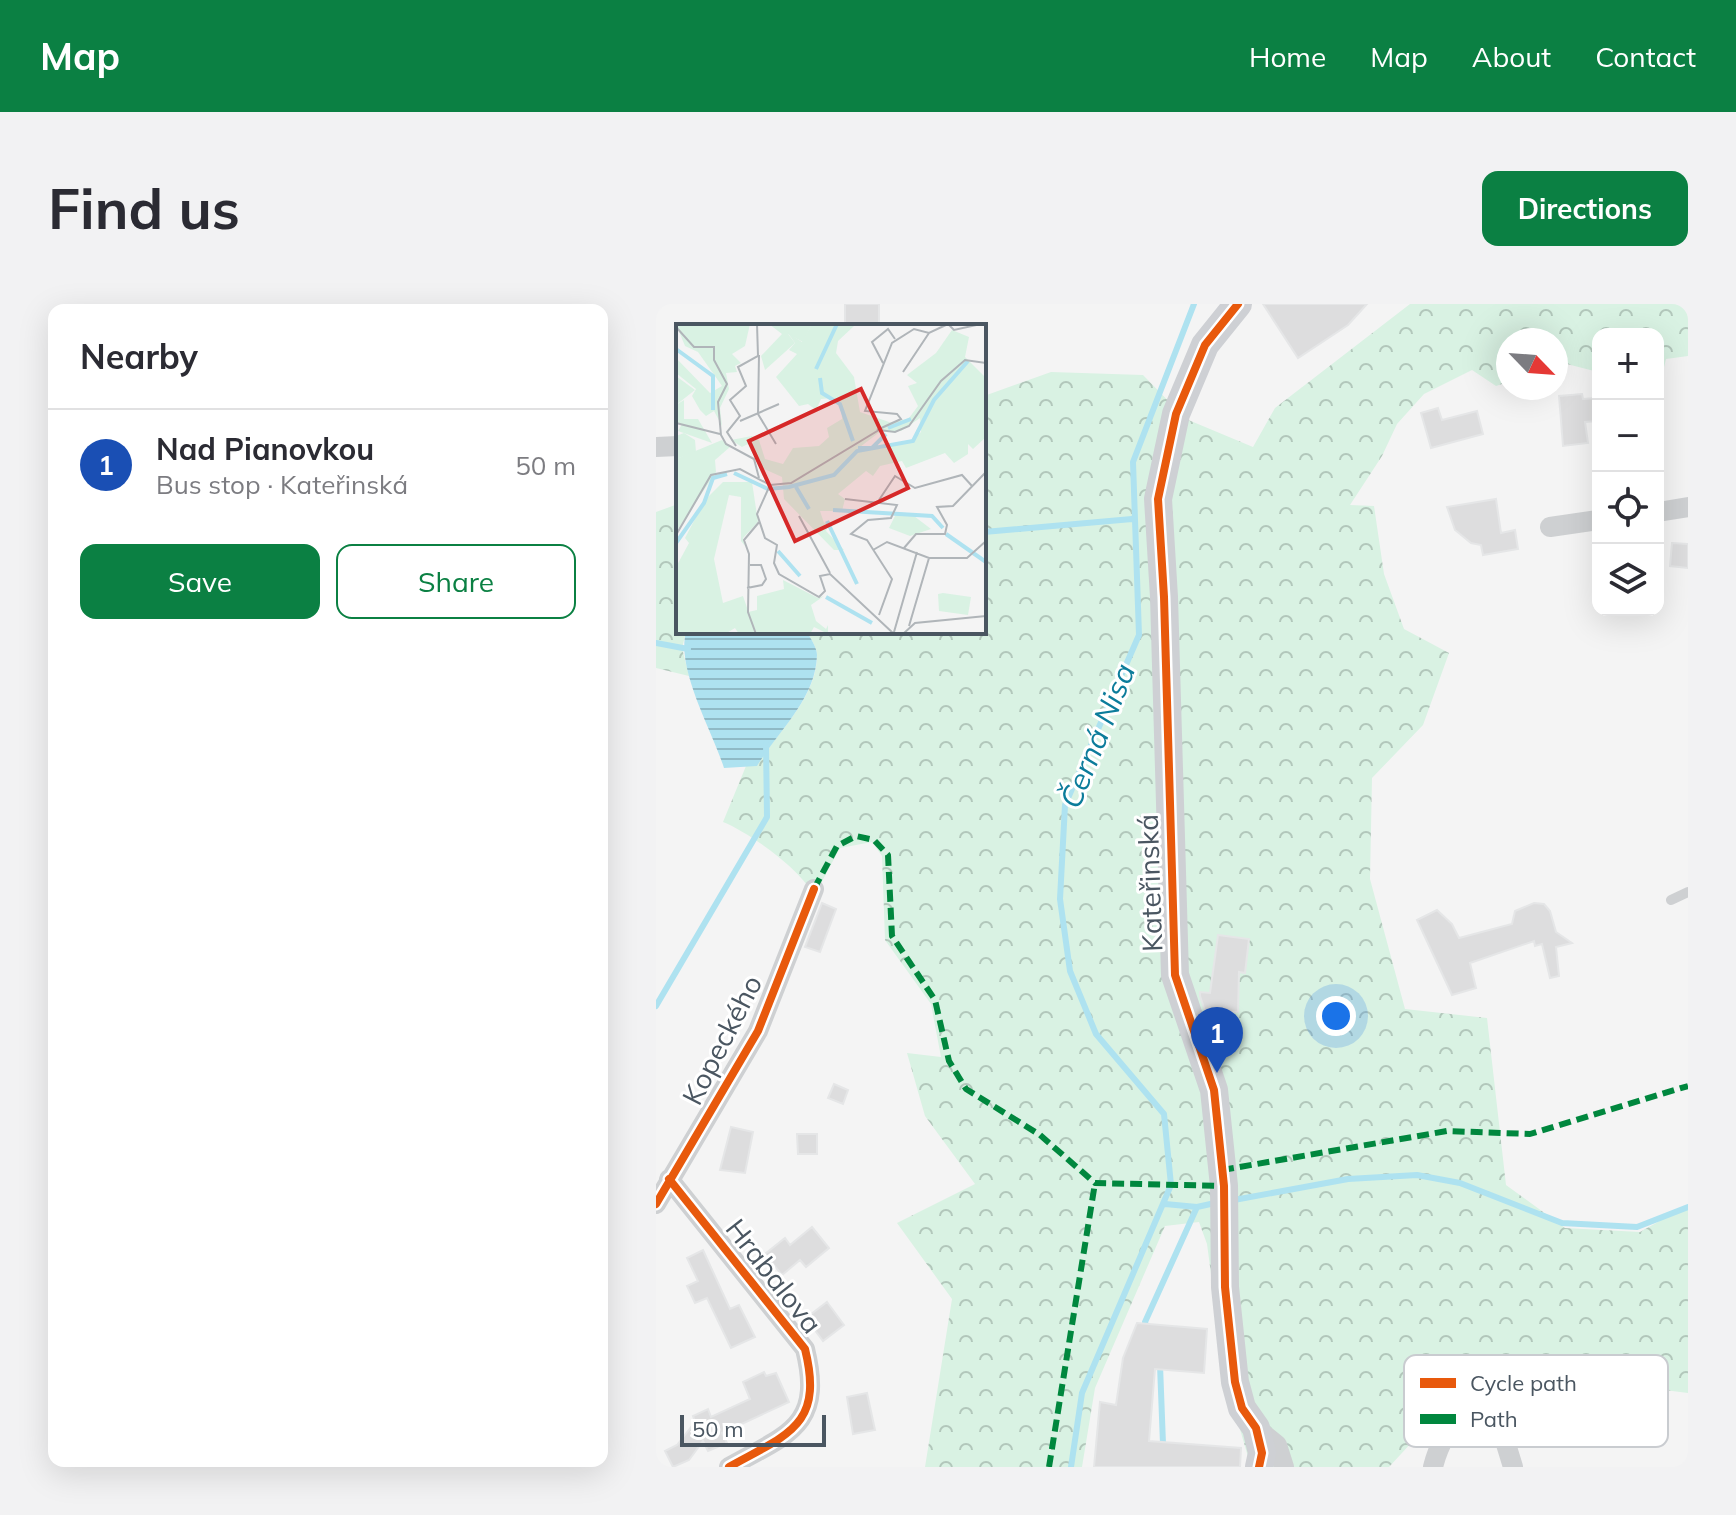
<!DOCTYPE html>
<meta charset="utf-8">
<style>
body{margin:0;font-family:Mulish,sans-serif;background:#f2f2f3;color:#2b2b33}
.controls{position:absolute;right:24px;top:24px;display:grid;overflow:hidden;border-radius:16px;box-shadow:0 8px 32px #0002}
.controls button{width:72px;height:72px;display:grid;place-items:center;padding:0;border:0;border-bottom:2px solid #e1e1e2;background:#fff;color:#2b2b33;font:40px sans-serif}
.compass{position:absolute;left:840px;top:24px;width:72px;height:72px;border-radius:50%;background:#fff;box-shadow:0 8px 32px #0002;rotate:115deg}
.scale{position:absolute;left:24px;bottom:20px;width:146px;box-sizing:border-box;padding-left:8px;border:4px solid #4a5661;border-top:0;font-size:22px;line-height:28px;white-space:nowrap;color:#4a5661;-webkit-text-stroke:6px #fff;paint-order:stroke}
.you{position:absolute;left:680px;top:712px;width:28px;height:28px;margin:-20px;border:6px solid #fff;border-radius:50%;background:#1a73e8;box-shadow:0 0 0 12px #1a73e833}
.badge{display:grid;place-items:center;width:52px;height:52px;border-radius:50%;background:#0b8043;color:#fff;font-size:26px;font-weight:700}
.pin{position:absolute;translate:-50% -66px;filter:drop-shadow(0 2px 4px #0008)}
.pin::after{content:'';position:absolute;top:42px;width:28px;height:24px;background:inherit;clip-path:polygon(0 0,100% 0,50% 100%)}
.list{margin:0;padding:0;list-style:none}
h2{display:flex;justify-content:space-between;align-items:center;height:104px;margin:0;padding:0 32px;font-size:34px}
h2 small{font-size:26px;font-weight:400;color:#7c7c81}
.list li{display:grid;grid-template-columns:52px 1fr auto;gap:24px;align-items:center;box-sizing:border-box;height:112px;padding:0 32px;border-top:2px solid #e1e1e2}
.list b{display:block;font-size:30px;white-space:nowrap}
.list p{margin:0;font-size:26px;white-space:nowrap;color:#7c7c81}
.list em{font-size:26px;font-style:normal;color:#7c7c81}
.actions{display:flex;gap:16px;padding:24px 32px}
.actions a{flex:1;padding:18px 0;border:2px solid #0b8043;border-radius:16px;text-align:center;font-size:28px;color:#0b8043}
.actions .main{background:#0b8043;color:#fff}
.icon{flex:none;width:44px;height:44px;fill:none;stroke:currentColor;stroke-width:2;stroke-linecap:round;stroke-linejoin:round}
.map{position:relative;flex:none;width:1032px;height:1163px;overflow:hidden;border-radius:16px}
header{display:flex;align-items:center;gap:48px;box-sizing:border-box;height:112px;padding:0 40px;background:#0b8043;color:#fff}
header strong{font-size:38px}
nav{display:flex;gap:44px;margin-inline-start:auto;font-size:28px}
.intro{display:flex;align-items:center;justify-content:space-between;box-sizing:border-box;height:192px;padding:0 48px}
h1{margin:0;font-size:56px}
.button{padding:20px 36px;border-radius:16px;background:#0b8043;color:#fff;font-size:28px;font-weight:700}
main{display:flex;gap:48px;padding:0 48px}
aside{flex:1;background:#fff;border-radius:16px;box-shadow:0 8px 32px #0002}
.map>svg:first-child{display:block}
.forest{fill:url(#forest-crowns)}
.water{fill:url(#water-rules)}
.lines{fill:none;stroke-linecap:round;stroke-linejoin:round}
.stream{stroke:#aee2f0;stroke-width:6}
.building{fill:#ddddde;stroke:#e5e6e7;stroke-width:2}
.lane{stroke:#ced0d2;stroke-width:10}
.street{stroke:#ced0d2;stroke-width:20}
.secondary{stroke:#ced0d4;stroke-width:28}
.quiet{stroke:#00873e;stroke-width:6;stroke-dasharray:12 6;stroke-linecap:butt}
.cycleway-casing{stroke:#fff;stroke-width:13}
.cycleway{stroke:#e8590c;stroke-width:8}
.labels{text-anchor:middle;stroke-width:6;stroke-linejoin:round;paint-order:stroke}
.street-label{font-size:28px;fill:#4a5661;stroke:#fff}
.water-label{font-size:30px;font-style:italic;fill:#0c7c9b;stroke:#fff}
.inset-river{fill:none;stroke:#aee2f0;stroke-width:4}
.inset-road{fill:none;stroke:#b0b5b9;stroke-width:2}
.view{fill:#d62828;fill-opacity:0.15;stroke:#d62828;stroke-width:4}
.inset-edge{fill:none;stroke:#4a5661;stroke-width:4}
.key{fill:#fff;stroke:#c9ccd0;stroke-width:2}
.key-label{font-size:22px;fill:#4a5661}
</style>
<header>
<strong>Map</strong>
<nav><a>Home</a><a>Map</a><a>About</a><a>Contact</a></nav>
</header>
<div class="intro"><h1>Find us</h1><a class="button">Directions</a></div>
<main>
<aside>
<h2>Nearby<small></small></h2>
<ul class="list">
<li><span class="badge" style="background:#1a4fb4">1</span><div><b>Nad Pianovkou</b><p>Bus stop · Kateřinská</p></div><em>50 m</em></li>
</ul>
<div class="actions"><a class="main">Save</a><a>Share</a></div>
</aside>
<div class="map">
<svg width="1032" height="1163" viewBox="0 0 1032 1163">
<defs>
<pattern id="forest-crowns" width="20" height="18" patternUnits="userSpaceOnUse" patternTransform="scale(2)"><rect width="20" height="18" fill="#d9f2e3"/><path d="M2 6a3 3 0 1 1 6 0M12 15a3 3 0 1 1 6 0" fill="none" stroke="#b2c7bb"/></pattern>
<pattern id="water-rules" width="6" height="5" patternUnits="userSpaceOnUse" patternTransform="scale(2)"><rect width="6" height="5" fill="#aee2f0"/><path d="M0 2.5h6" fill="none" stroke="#90bac6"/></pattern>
</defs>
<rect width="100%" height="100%" fill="#f4f4f4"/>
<path class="forest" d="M754,0H1032V52L1010,55L1002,89V30H942V68L907,59L900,62V36H852V78L840,82L816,66L768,90L741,120L726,152L694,201L718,202L728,270L748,325L793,349L767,421L716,474L714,575L749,705L831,714L850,881L909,924L984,928L1032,901V1089L835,1064L805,1085L733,1163H595L569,1074L551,940L543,918L509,922L439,1084L426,1163H269L296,995L241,919L319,880L269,812L251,749L285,753L275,700L229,636L226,552L216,538L184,544L158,592C146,566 94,529 67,518L90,462L101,461C122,427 161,394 161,351C161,344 155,335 151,328H328V92L395,68L487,71L530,115L597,143L619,104Z
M22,200V328H30L26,344L33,372L0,364V208Z"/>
<path class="water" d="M30,328H151C155,335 161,344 161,351C160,395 122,427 101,462L68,464C56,426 20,365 30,328Z"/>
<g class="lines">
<path class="stream" d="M328,228L476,215
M0,339L32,345
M0,702L111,513L110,440
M578,896L692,875L761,871L804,879L906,919L981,923L1032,903
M509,900L541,903L559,899
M492,1028L489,1018L541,903
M504,1061L507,1140L510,1144
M415,1163L426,1089L515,881L508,810L440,730L414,667L404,595L409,501L483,331L477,158L538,0"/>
</g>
<path class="building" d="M189,0H223V22H189Z
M607,0H711L692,21L642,54Z
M926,90L927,95L940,94L942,117L929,118L932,139L907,142L903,92Z
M782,104L786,116L821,107L827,130L775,144L765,109Z
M840,195L845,229L859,226L862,245L827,251L825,241L815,239L799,226L791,203Z
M1016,239L1032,240V264L1014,262Z
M166,599L180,605L164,648L149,643Z
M878,599L888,600L894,607L900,628L916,639L900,643L903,672L894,674L886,640L879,642L878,637L814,659L820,684L796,691L761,616L781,606L796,620L803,634L856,620L859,607Z
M562,631L593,635L589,669L583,668L582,708L549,707L544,692V688L554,689Z
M178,780L192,786L187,800L172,794Z
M75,823L97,828L89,869L64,866Z
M141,830H161V850H142Z
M156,923L173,944L150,963L144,956L126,971L109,950L129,934L134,941Z
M47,946L74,1005L83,1001L99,1033L75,1044L51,994L39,999L31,982L42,977L31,954Z
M171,998L188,1021L167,1037L150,1014Z
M481,1019L551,1025L548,1069L499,1065L493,1137L585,1144L584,1163H438L444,1098L460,1101L467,1054Z
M108,1068L110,1072L120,1069L133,1098L66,1129L71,1139L52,1147L47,1137L33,1156L17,1163L9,1147L21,1141L39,1118L37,1112L52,1105L55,1113L94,1095L87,1078Z
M211,1089L219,1126L197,1130L191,1093Z"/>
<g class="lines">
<path class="lane" d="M1015,596L1032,588"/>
<path class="street" d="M0,143L22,142
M1002,208L1032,203
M894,223L942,216
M13,875L149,1045C168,1122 132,1130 73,1163
M0,900L102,727L158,585
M600,1124L621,1141L628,1163
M777,1163C783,1139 792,1125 809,1107L826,1106L842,1114L857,1163"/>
<path class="secondary" d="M582,0L549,41L520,110L502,195L508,293L519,671L558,786L568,882L569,983L579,1078L586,1104L600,1124L606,1149L603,1163"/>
<path class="quiet" d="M158,585L181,542L200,532L218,536L232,551L236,632L279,696L293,757L310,785L384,831L439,879L568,882
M566,866L791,827L874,830L1032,782
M393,1163L439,879"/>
<g class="cycleway-casing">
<path id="cycleway" d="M582,0L549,41L520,110L502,195L508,293L519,671L558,786L568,882L569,983L579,1078L586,1104L600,1124L606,1149L603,1163
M13,875L149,1045C168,1122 132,1130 73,1163
M0,900L102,727L158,585"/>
</g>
<use href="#cycleway" class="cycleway"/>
</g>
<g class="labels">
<g class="street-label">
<text transform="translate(494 579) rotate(-92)" y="10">Kateřinská</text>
<text transform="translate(66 736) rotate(-63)" y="10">Kopeckého</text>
<text transform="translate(118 972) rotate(52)" y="10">Hrabalova</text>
</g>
<g class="water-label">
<text transform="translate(442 432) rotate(-68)" y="10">Černá Nisa</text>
</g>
</g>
<g transform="translate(20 20)">
<rect width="310" height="310" fill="#f4f4f4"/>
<path d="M93,0H136L127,18L112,10L119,19L89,46L85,32L106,10ZM0,52L19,66L0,81ZM8,109L19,116L20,128L0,135V112ZM107,256L142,274L148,272L135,281L140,297L150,305L152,301V310L138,303L134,310H81L72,288L81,286V272L108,265ZM267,269L295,273L292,291L263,287L262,270Z" fill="#d9f2e3"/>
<path d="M0,0H74L69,22L56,30L65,39L59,42L61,48L50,49L53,65L44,84L46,102L38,87L30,92L24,86L16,72L20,65L0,49V34L34,69L46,62L22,28L9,22ZM136,0H195L178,2L162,17L160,29L178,53L184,88L216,99L233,94L242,82L232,62L241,59L231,51L260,29L276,6L293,13L289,33L310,54V113L297,125L292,120V130L278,139L269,129L230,144L226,137L204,142L197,152L190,147L162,170L169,175L166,187H144L148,199L154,197L150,207L168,226H158L108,175L106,153L84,143L72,120L66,123L55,116L76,112L83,116L89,135L107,140L117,124L143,122L153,113L151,104L166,95L165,80L156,74L145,75L140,86L132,80L123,82L100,53L121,30L113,26L119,19L111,8L126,18ZM244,94L245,108L234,117L204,125L184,123L205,107H225ZM8,76V95H22L36,119L2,107L6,100L0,98V81ZM46,116L54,123L39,136L40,148L0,208V135ZM47,158H76L82,198L67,214L69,222L65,217V173L53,171L38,235L47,279L67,272L80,310H63L59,304L49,310H0V243L13,219L9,214L29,176ZM220,190L238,192L255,205L234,212L213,204Z" fill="#d9f2e3" fill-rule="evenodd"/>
<path class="inset-river" d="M0,25L37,52V86M140,45L161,0M144,54L146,69L164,80L177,117M212,104L235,95M182,124H196L210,110M58,149L92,165L113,163L158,151L181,127L237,117L258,76L292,37M120,163L133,185M157,186L256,192L267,204M151,197L181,260M270,210L310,238M0,219L28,179L37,154L51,150M102,227L124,252M150,273L196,299"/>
<path class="inset-road" d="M272,0L278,6L305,0M0,3L18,23H38V36L51,60L42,78L45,111L50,120L78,135L83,154M83,31L82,90L100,120M207,39L196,18L212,5L219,15M227,48L253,9M64,97L103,80M0,99L44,110M201,106L225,95L221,90L189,87L216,19L238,5L253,9L272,0M60,122L51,108L64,92L54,76L70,62L62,43L82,32L81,0M94,161L81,190L89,214L101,221L98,239L103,250L143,273L149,267L144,252L154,250L218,310M169,175L221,181L215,194L192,196L175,210L191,216L216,255L203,291M203,176L219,152L239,164L286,151L296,162M123,192L154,249M0,211L35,151L64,145L94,161L115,159L203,106L219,108L233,102L265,57L289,36L310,39M228,224L240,210H269L271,201L261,183L277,182L310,148M197,226L211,218L253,234H291L310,217M71,264L86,261L90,255L85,241H74M233,302L253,234M218,308L241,228M80,310L72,288L73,230L68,216L84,197M227,310L239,299L310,292"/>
<path class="view" d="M185,65L232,164L119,217L73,117Z"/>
<rect width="310" height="310" class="inset-edge"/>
</g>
<rect x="748" y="1051" width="264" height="92" rx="12" class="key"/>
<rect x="764" y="1074" width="36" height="10" fill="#e8590c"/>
<rect x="764" y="1110" width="36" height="10" fill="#00873e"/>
<g class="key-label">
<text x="814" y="1087">Cycle path</text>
<text x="814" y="1123">Path</text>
</g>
</svg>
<div class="controls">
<button>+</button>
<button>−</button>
<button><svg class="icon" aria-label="locate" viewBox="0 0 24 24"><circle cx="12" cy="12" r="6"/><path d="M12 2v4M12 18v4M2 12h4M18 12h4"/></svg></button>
<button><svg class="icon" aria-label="layers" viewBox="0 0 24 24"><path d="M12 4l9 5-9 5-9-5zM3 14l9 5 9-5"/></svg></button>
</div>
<svg class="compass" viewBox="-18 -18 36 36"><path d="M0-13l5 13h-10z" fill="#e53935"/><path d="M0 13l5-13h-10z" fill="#7c7c81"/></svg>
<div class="scale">50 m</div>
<div class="you"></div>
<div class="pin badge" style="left:561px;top:769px;background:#1a4fb4">1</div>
</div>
</main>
